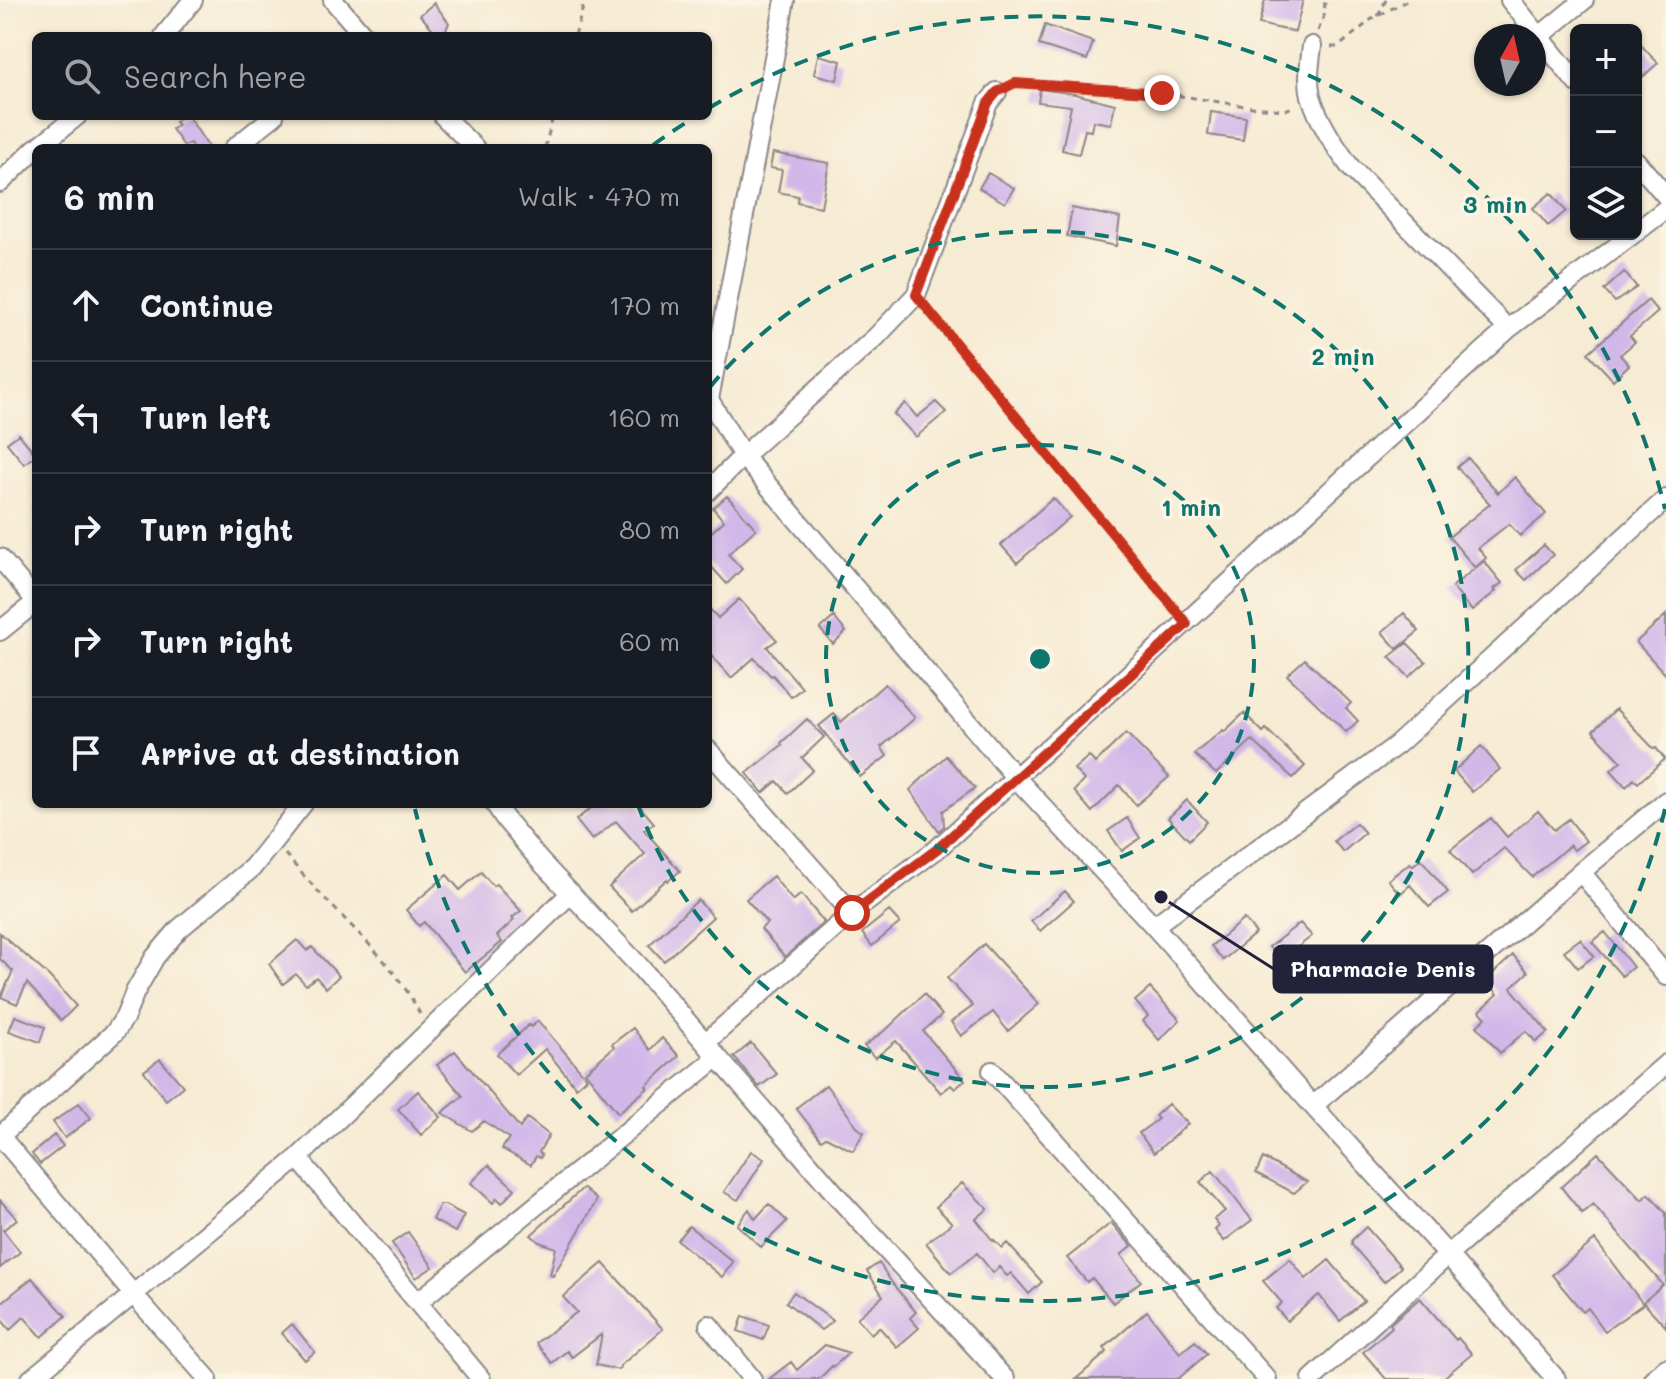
<!DOCTYPE html>
<meta charset="utf-8">
<style>
body{margin:0;font-family:Mali,sans-serif;background:#20242c;color:#f1f3f6}
.controls{position:absolute;right:24px;top:24px;display:grid;overflow:hidden;border-radius:12px;box-shadow:0 2px 6px #0004}
.controls button{width:72px;height:72px;display:grid;place-items:center;padding:0;border:0;border-bottom:2px solid #363941;background:#171b24;color:#f1f3f6;font:40px sans-serif}
.compass{position:absolute;left:1474px;top:24px;width:72px;height:72px;border-radius:50%;background:#171b24;box-shadow:0 2px 6px #0004;rotate:8deg}
.stop{position:absolute;width:24px;height:24px;margin:-18px;border:6px solid #c8321e;border-radius:50%;background:#fff}
.stop.end{background:#c8321e;border-color:#fff;box-shadow:0 2px 8px #0008}
.list{margin:0;padding:0;list-style:none}
h2{display:flex;justify-content:space-between;align-items:center;height:104px;margin:0;padding:0 32px;font-size:34px}
h2 small{font-size:26px;font-weight:400;color:#9ea1a6}
.list li{display:grid;grid-template-columns:52px 1fr auto;gap:24px;align-items:center;box-sizing:border-box;height:112px;padding:0 32px;border-top:2px solid #363941}
.list b{display:block;font-size:30px;white-space:nowrap}
.list em{font-size:26px;font-style:normal;color:#9ea1a6}
.icon{flex:none;width:44px;height:44px;fill:none;stroke:currentColor;stroke-width:2;stroke-linecap:round;stroke-linejoin:round}
.map{position:relative;flex:none;width:1666px;height:1379px;overflow:hidden}
.search{position:absolute;background:#171b24;box-shadow:0 2px 6px #0004;left:32px;top:32px;width:680px;height:88px;display:flex;align-items:center;gap:20px;box-sizing:border-box;padding:0 28px;border-radius:12px;color:#9ea1a6;font-size:30px}
.panel{position:absolute;background:#171b24;box-shadow:0 2px 6px #0004;left:32px;top:144px;width:680px;height:664px;border-radius:12px}
.map>svg:first-child{display:block}
.building{fill:#d2b7e9}
.lines{fill:none;stroke-linecap:round;stroke-linejoin:round}
.minor-casing{stroke:#8c8687;stroke-width:22}
.path{stroke:#8c8687;stroke-width:3;stroke-dasharray:6 6;stroke-linecap:butt}
.minor{stroke:#fff;stroke-width:18}
.route{stroke:#c8321e;stroke-width:10}
.ring{fill:none;stroke:#0f766e;stroke-width:4;stroke-dasharray:14 10}
.centre{fill:#0f766e;stroke:#fcf5e5;stroke-width:4}
.ring-label{font-size:24px;text-anchor:middle;font-weight:bold;fill:#0f766e;stroke:#fcf5e5;stroke-width:7;stroke-linejoin:round;paint-order:stroke}
.leader{fill:none;stroke:#22223b;stroke-width:3}
.callout-dot{fill:#22223b;stroke:#fcf5e5;stroke-width:3}
.callout{fill:#22223b;stroke:#22223b;stroke-width:3}
.callout-label{font-size:22px;text-anchor:middle;font-weight:bold;fill:#fff}
</style>
<div class="map">
<svg width="1666" height="1379" viewBox="0 0 1666 1379">
<rect width="100%" height="100%" fill="#fcf5e5"/>
<filter id="ink" filterUnits="userSpaceOnUse"><feTurbulence type="fractalNoise" baseFrequency=".0125" numOctaves="2"/><feDisplacementMap in="SourceGraphic" scale="16" xChannelSelector="R" yChannelSelector="G"/><feConvolveMatrix kernelMatrix="1 2 1 2 8 2 1 2 1" color-interpolation-filters="sRGB"/></filter>
<filter id="wash" filterUnits="userSpaceOnUse"><feTurbulence type="fractalNoise" baseFrequency=".006" numOctaves="4" result="noise"/><feDisplacementMap in="SourceGraphic" scale="32" xChannelSelector="R" yChannelSelector="G"/><feGaussianBlur stdDeviation="1.8" result="paint"/><feColorMatrix in="noise" values="0 0 0 0 0 0 0 0 0 0 0 0 0 0 0 0 0 1.4 0 .05"/><feComposite in="paint" operator="in"/></filter>
<g filter="url(#wash)">
<rect width="100%" height="100%" fill="#f6ebd3"/>
<g id="blocks">
<path class="building" d="M1265,0H1303L1295,32L1259,24Z
M434,3L449,23L443,36H439L420,15Z
M1045,25L1093,42L1087,60L1039,45Z
M1636,40L1658,63L1636,83Z
M818,55L841,61L837,80L814,74Z
M1040,89L1075,94L1115,104L1111,124L1093,121L1091,131L1085,130L1079,154L1062,150L1071,106L1038,102Z
M1211,112L1246,117L1243,140L1208,135Z
M184,116H188L209,148H193L190,143L184,146L172,129L178,125L175,122Z
M773,153L829,163L821,207L797,202L798,196L778,192L782,170L770,168Z
M988,173L1014,188L1005,203L979,188Z
M1551,193L1566,211L1548,226L1533,208Z
M1072,208L1120,218L1116,246L1067,236Z
M1624,272L1637,287L1615,302L1604,290Z
M1648,300L1658,312L1630,336L1635,342L1620,355L1629,365L1613,380L1588,353Z
M936,402L946,412L916,437L894,414L905,403L917,417Z
M19,434L36,455L24,464L7,443Z
M1468,458L1498,493L1515,477L1546,514L1520,536L1509,524L1478,548L1486,558L1475,568L1449,537L1490,504L1457,467Z
M727,496L756,529L728,554L742,569L727,584L708,563V535L724,521L713,508Z
M1053,498L1070,517L1017,563L1001,545Z
M1544,545L1553,555L1526,580L1516,570Z
M1484,561L1502,583L1494,589L1496,591L1472,611L1452,587Z
M739,599L777,640L767,647L802,688L791,697L773,675L771,676L754,658L731,678L708,652V607L718,618Z
M1404,613L1419,631L1397,649L1382,632Z
M1666,615V675L1636,642Z
M834,617L846,632L833,644L820,629Z
M1407,643L1426,662L1409,677L1389,657Z
M1305,659L1351,703L1346,708L1358,721L1346,732L1287,675Z
M885,684L915,718L881,747L887,756L860,777L819,726L834,714L841,722Z
M1616,709L1654,749L1656,748L1665,759L1638,783L1634,779L1626,787L1611,770L1621,761L1593,731Z
M1244,713L1263,732L1266,729L1305,766L1293,778L1252,740L1216,774L1194,754L1223,730L1224,732Z
M807,719L824,737L802,758L813,770L788,793L777,781L763,793L747,773L782,745L781,743Z
M1126,733L1169,777L1136,805L1119,785L1092,812L1074,791L1084,780L1074,769L1089,756L1095,763Z
M1481,746L1500,769L1472,792L1454,771Z
M946,756L975,788L943,811L944,826L939,831L910,790Z
M1187,800L1207,822L1189,840L1168,818Z
M596,804H638L654,823L644,830L680,871L668,881L667,879L632,911L609,887L645,854L616,821L592,840L576,820Z
M1538,811L1554,830L1569,819L1586,841L1574,850L1570,845L1532,877L1504,848L1472,875L1450,850L1491,818L1507,837Z
M1127,818L1140,838L1122,851L1108,831Z
M1356,823L1365,833L1343,852L1334,841Z
M1421,859L1448,892L1429,907L1410,885L1400,894L1388,880L1410,863L1412,866Z
M481,872L493,886L496,884L521,911L512,918L514,920L497,936L502,942L465,972L424,922L419,926L406,910L447,875L460,890Z
M773,876L793,901L801,894L824,922L785,957L761,929L767,923L746,899Z
M1065,891L1074,901L1040,931L1031,921Z
M698,900L713,917L664,961L649,945Z
M889,911L900,923L872,946L862,933Z
M1244,919L1256,933L1223,960L1211,946Z
M1300,923L1312,936L1280,961L1269,947Z
M1605,932L1633,967L1622,976L1592,942Z
M0,933L49,976L76,1006L61,1021L27,983L17,1004L1,997L13,971L0,959Z
M1580,939L1594,956L1578,968L1564,951Z
M297,940L307,951L312,947L339,976L326,988L316,977L306,985L296,974L283,984L269,964Z
M984,944L1039,1004L1008,1031L993,1012L961,1036L951,1022L973,1006L947,978Z
M1513,955L1528,972L1511,988L1548,1032L1536,1042L1526,1031L1500,1053L1477,1026L1486,1018L1480,1011L1498,994L1486,980Z
M1150,988L1180,1020L1159,1040L1143,1021L1148,1016L1135,1001Z
M924,994L942,1015L923,1031L965,1080L955,1089L951,1085L941,1093L896,1041L875,1058L864,1046L888,1028Z
M15,1016L45,1027L40,1042L9,1031Z
M538,1021L587,1078L576,1087L545,1049L516,1075L497,1054L529,1025L531,1027Z
M633,1028L650,1050L662,1038L679,1056L646,1086L648,1088L618,1113L585,1072L614,1047L612,1044Z
M751,1043L777,1074L759,1087L734,1057Z
M455,1051L520,1128L527,1118L549,1135L539,1152L542,1155L540,1158L536,1156L531,1165L502,1149L509,1138L484,1121L472,1131L442,1113L463,1096L437,1065Z
M160,1059L183,1086L166,1100L144,1071Z
M826,1085L859,1129L864,1132L853,1151L826,1137L821,1140L796,1108Z
M418,1091L441,1117L421,1135L398,1109Z
M79,1103L91,1118L65,1138L53,1122Z
M1168,1104L1188,1124L1154,1153L1139,1133L1158,1119L1155,1116Z
M54,1135L63,1146L40,1164L32,1154Z
M751,1151L764,1159L738,1200L724,1192Z
M1598,1153L1642,1200L1649,1194L1666,1213V1327L1643,1302L1663,1285L1593,1204L1582,1213L1561,1187Z
M1263,1158L1307,1182L1294,1193L1256,1173Z
M489,1165L515,1189L502,1203L497,1198L493,1203L471,1183Z
M1213,1171L1252,1220L1224,1241L1215,1230L1219,1226L1214,1219L1225,1211L1200,1182Z
M962,1183L988,1209L976,1219L993,1241L994,1240L1002,1248L1007,1243L1042,1282L1029,1294L1011,1273L1007,1276L999,1267L993,1273L977,1253L951,1273L926,1243L952,1223L936,1207Z
M583,1188L597,1200L553,1276L550,1275L556,1248L539,1242L531,1235Z
M0,1200L17,1219L3,1230L20,1252L0,1268Z
M769,1204L787,1221L761,1247L737,1225L749,1209L755,1219Z
M440,1205H445L464,1215L455,1232L432,1219Z
M1111,1223L1132,1246L1121,1255L1141,1281L1113,1303L1092,1278L1087,1282L1067,1258Z
M689,1226L733,1262L722,1277L677,1240Z
M1366,1227L1401,1267L1384,1282L1352,1245V1240Z
M408,1232L433,1267L416,1278L392,1243Z
M1595,1240L1643,1304L1605,1331L1588,1308L1583,1312L1552,1275Z
M1290,1259L1306,1279L1329,1260L1364,1301L1340,1321L1319,1295L1287,1321L1276,1308L1282,1303L1263,1281Z
M603,1263L663,1329L620,1366L619,1370L596,1365L602,1334L572,1357L567,1351L552,1363L536,1343L577,1312L563,1297Z
M879,1263L892,1283L916,1312L910,1318L919,1328L897,1347L879,1327L871,1334L857,1318L883,1296L867,1271Z
M32,1278L66,1316L42,1337L24,1317L10,1330L0,1318V1304Z
M794,1292L833,1321L821,1330L786,1302Z
M1420,1298L1456,1340L1458,1338L1472,1354L1442,1379H1386L1363,1352L1392,1327L1390,1324Z
M1147,1311L1180,1353L1195,1341L1207,1354L1178,1379H1076L1107,1352L1104,1348Z
M743,1316L769,1325L763,1340L738,1331Z
M292,1324L315,1352L305,1360L282,1333Z
M825,1345L849,1353L833,1367L832,1366L819,1379H769L791,1362L797,1370Z"/>
</g>
</g>
<g filter="url(#ink)">
<use href="#blocks" fill-opacity="0" stroke="#8c8687" stroke-width="2"/>
<g class="lines">
<g class="minor-casing">
<path id="minor" d="M333,0L364,36
M1510,0L1576,82
M164,36L193,0
M1540,36L1584,0
M1312,46C1310,62 1307,80 1311,96C1319,123 1335,146 1351,168L1508,329
M443,116L475,148
M37,148L77,116
M234,148L274,116
M1636,161L1666,196
M0,183L36,148
M1636,232L1666,209
M708,398L743,456L1016,778L1154,926L1313,1106L1448,1255L1556,1379
M709,399L785,0
M708,491L743,456L876,337L916,295L988,103L997,92
M0,558L36,601
M0,631L36,602
M708,750L852,913
M495,804L505,819L540,861L640,967L844,1204L1005,1379
M1581,872L1666,976
M1154,926L1398,744L1666,499
M706,1042L852,913L937,849L1508,329L1633,234
M992,1071L1267,1379
M1313,1106L1581,872L1666,801
M298,1158L481,1379
M419,1301L717,1058
M709,1325L752,1379
M31,1379L298,1158L571,893
M208,1379L133,1294L0,1136L115,1032L125,1017L135,992L155,957L179,929L252,868L303,804
M1312,1379L1448,1255L1666,1064
M1653,1379L1666,1368"/>
</g>
<path class="path" d="M1378,16L1386,0
M1318,31L1324,16L1325,0
M575,36L585,0
M1331,47H1338L1372,19L1408,0
M1011,85L1015,83L1162,93L1252,107L1285,110L1296,106
M545,148L553,116
M926,307L1176,610
M285,854C303,875 321,895 340,914C371,946 401,975 421,1016"/>
<use href="#minor" class="minor"/>
</g>
</g>
<g class="lines" filter="url(#ink)">
<path class="route" d="M852,913L937,849L1187,624L916,295L988,103L997,92L1015,83L1162,93"/>
</g>
<g class="ring">
<circle cx="1040" cy="659" r="214"/>
<path d="M710 387A428 428 0 1 1 638 805"/>
<path d="M1665 809A643 643 0 0 1 415 809M653 145A643 643 0 0 1 695 117M709 108A643 643 0 0 1 1665 509"/>
</g>
<circle cx="1040" cy="659" r="12" class="centre"/>
<g class="ring-label">
<text x="1495" y="213">3 min</text>
<text x="1343" y="365">2 min</text>
<text x="1191" y="516">1 min</text>
</g>
<path class="leader" d="M1161 897L1274 969"/>
<circle class="callout-dot" cx="1161" cy="897" r="8"/>
<rect class="callout" x="1274" y="946" width="218" height="46" rx="8"/>
<g class="callout-label">
<text x="1383" y="977">Pharmacie Denis</text>
</g>
</svg>
<div class="controls">
<button>+</button>
<button>−</button>
<button><svg class="icon" aria-label="layers" viewBox="0 0 24 24"><path d="M12 4l9 5-9 5-9-5zM3 14l9 5 9-5"/></svg></button>
</div>
<svg class="compass" viewBox="-18 -18 36 36"><path d="M0-13l5 13h-10z" fill="#e53935"/><path d="M0 13l5-13h-10z" fill="#9ea1a6"/></svg>
<div class="stop" style="left:852px;top:913px"></div>
<div class="stop end" style="left:1162px;top:93px"></div>
<div class="search"><svg class="icon" aria-label="search" viewBox="0 0 24 24"><circle cx="10" cy="10" r="6"/><path d="M15 15l6 6"/></svg>Search here</div>
<section class="panel">
<h2>6 min<small>Walk · 470 m</small></h2>
<ul class="list">
<li><svg class="icon" aria-label="ahead" viewBox="0 0 24 24"><path d="M12 20V5M6 11l6-6 6 6"/></svg><div><b>Continue</b></div><em>170 m</em></li>
<li><svg class="icon" aria-label="left" viewBox="0 0 24 24"><path d="M17 20v-9H6M10 6l-5 5 5 5"/></svg><div><b>Turn left</b></div><em>160 m</em></li>
<li><svg class="icon" aria-label="right" viewBox="0 0 24 24"><path d="M7 20v-9h11M14 6l5 5-5 5"/></svg><div><b>Turn right</b></div><em>80 m</em></li>
<li><svg class="icon" aria-label="right" viewBox="0 0 24 24"><path d="M7 20v-9h11M14 6l5 5-5 5"/></svg><div><b>Turn right</b></div><em>60 m</em></li>
<li><svg class="icon" aria-label="arrive" viewBox="0 0 24 24"><path d="M6 21V4h12l-3 4 3 4H6"/></svg><div><b>Arrive at destination</b></div></li>
</ul>
</section>
</div>
